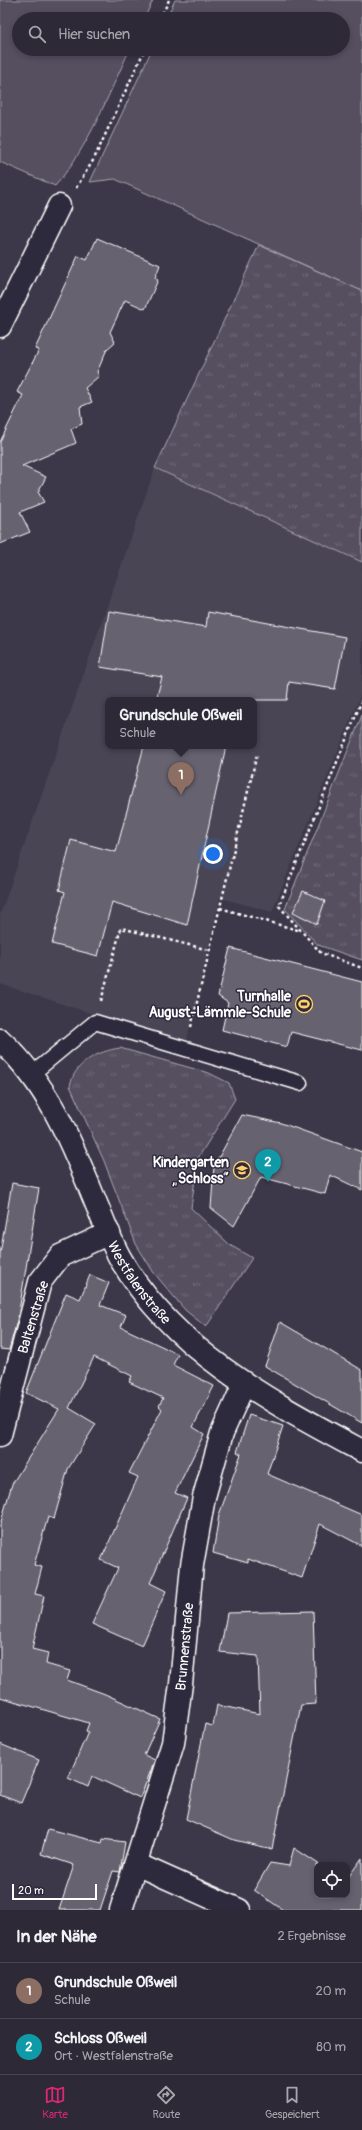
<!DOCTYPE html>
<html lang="de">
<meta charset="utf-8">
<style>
body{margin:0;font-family:Pangolin,sans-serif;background:#35313f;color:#f1f3f6}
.controls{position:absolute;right:12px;bottom:12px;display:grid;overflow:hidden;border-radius:8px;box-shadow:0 2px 6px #0003}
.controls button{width:36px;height:36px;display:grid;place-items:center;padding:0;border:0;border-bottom:1px solid #484552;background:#2d2937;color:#f1f3f6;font:20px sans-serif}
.scale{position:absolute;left:12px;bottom:10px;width:85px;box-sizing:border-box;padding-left:4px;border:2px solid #fff;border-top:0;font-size:11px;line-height:14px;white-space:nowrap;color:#fff;-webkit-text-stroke:3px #2f2a3d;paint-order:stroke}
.you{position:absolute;left:213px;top:854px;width:14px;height:14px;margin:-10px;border:3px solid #fff;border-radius:50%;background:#1a73e8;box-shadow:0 0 0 6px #1a73e833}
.badge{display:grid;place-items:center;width:26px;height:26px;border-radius:50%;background:#db2777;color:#fff;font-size:13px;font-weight:700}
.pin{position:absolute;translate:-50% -33px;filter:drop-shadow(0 1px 2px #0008)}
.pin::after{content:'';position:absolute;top:21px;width:14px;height:12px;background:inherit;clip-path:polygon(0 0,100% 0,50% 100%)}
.popup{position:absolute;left:105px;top:697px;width:152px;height:52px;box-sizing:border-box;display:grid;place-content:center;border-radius:8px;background:#2d2937;filter:drop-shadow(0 1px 3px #0005);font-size:13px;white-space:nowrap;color:#a7a6ad}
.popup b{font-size:15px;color:#f1f3f6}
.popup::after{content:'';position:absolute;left:50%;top:100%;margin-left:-8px;border:8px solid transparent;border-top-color:#2d2937}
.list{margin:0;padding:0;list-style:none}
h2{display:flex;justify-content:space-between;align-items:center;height:52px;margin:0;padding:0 16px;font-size:17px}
h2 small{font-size:13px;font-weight:400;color:#a7a6ad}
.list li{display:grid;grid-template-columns:26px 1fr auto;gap:12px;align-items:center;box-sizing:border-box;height:56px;padding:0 16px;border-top:1px solid #484552}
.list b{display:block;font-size:15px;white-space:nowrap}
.list p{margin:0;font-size:13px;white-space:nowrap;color:#a7a6ad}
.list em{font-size:13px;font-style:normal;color:#a7a6ad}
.icon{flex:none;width:22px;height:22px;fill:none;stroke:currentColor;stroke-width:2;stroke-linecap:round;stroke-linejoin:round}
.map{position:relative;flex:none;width:362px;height:1910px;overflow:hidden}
.search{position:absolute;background:#2d2937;box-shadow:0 2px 6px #0003;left:12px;right:12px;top:12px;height:44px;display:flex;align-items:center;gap:10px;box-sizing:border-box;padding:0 14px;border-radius:22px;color:#a7a6ad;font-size:15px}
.sheet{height:164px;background:#2d2937}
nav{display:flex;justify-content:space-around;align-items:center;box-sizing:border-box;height:56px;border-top:1px solid #484552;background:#2d2937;font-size:11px;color:#a7a6ad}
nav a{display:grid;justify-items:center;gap:2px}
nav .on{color:#db2777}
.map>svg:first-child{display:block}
.built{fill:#494455;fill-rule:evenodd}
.green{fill:#555060;stroke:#aaa8b0}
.park{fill:url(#park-tufts);stroke:#aaa8b0}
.building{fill:#666270;stroke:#fff}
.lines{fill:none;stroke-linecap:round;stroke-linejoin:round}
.service-casing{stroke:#fff;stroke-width:17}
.minor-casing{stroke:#fff;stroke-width:25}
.secondary-casing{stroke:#fff;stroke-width:25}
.path{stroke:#fff;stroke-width:2.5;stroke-dasharray:3 3;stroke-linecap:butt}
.service{stroke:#2f2a3d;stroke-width:14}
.minor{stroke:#2f2a3d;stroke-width:22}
.secondary{stroke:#2f2a3d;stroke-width:22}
.labels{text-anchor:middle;stroke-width:3;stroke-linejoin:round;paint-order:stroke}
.poi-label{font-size:14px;font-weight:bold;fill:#fff;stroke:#2f2a3d;text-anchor:end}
.street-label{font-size:14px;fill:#fff;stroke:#2f2a3d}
</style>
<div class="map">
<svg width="362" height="1910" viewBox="0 0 362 1910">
<defs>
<pattern id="park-tufts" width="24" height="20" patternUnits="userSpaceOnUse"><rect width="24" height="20" fill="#555060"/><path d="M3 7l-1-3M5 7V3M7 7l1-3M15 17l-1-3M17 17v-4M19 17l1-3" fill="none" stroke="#6e6a78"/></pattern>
</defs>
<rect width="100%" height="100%" fill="#3c3749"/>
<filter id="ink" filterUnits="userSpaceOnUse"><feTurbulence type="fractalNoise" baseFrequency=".025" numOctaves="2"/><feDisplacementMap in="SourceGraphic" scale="8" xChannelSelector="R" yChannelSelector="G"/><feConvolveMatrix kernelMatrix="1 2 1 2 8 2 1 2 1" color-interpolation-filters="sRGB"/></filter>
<g filter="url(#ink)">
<path class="built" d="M155,468L362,562V692L272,912L220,898L186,1044L0,984V915ZM108,700H254V746H108Z"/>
<path class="green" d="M0,0H153L144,19H19V49H130C108,95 89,147 55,186L0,162Z
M175,0H362V291L115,179L90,182L152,49H343V19H166Z"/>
<path class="park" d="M259,245L362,291V562L155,468Z
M362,715V960L318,945L285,909Z
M120,1048L209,1073L229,1083L235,1099L198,1158L191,1208L230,1245L252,1258L206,1327L185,1310L154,1273L136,1244L104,1161L70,1086C74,1063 98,1051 120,1048Z"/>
<path class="building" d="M97,238L160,265L155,278L158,280L145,309L125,300L110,332L115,342L107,349L97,372L99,376L85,388L92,402L80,407L82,424L71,429L76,443L22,466L46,477L38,492L44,502L20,512L30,532L0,544V442L23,395L17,392L39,350L35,349L78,256L87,260Z
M109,611L206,627L208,612L345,637L335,689L289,682L287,700H156L162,677L100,667Z
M144,746H226L187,925L112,902L98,956L52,944L65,892L59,890L71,840L116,852Z
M303,891L325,901L317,924L293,912Z
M230,948L362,982V1050L291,1032L287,1047L222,1030L228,1003L218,996Z
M242,1115L281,1123L362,1152V1190L330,1175L325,1194L261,1177L234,1226L211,1208L214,1166Z
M12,1183L39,1188L18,1317L9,1350L0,1349V1254Z
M90,1275L109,1283L100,1305L126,1315L121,1327L178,1354L173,1365L214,1386L193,1427L204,1434L175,1493L187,1498L150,1583L166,1591L142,1646L92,1624L118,1568L101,1560L138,1477L129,1473L162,1409L159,1406L163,1398L129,1382L132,1376L94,1357L69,1408L96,1424L68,1469L54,1519L48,1517L34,1565L42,1567L35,1594L44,1596L32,1649L48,1653L46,1664L70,1671L67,1680L105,1694L160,1719L144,1755L155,1760L140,1798L92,1776L88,1787L68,1778L88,1732L86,1731L89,1723L0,1697V1525L12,1484L59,1409L26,1393L66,1293L80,1299Z
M280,1322L362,1370V1423L265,1366Z
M249,1415L283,1426L267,1474L362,1515V1546L320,1524L302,1578L248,1559V1563L213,1553L219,1515L241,1454L237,1452Z
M313,1611L316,1704L301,1705L272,1849L234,1840L186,1819L205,1724L213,1726L217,1705L260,1714L258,1656L220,1652L227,1613Z
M0,1744L39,1760L21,1803L0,1795Z
M48,1829L102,1843L103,1839L125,1842L120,1872L113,1871L100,1910H59L74,1865L41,1854Z
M294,1848L320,1865H317V1895H347V1879L362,1858V1910H283L254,1890L270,1863L289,1866Z"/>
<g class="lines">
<g class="service-casing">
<path id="service" d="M32,1074L95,1022L300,1083"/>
</g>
<g class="minor-casing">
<g id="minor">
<path d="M0,326L59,206"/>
<path d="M0,1435L40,1282L60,1256L109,1233"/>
<path d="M136,1864L239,1910"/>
<path id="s1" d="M121,1910L173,1743L181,1684L192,1565L204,1497L222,1433L244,1384"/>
</g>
</g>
<g class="secondary-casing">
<g id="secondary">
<path id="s2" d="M0,1040C50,1085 73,1147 98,1208C105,1224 111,1242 120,1258C173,1351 271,1402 362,1451"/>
</g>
</g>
<path class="path" d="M160,19L169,0
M76,188L94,159L145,49
M362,700L279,906L321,953L362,968
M220,908L301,931
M101,1001L121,928L209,950
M191,1027L257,754"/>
<use href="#service" class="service"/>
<use href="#minor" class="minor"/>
<use href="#secondary" class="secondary"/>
</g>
</g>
<defs>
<g id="stadium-ring" transform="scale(0.9)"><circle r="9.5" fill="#2f2a3d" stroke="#ffd166" stroke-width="1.5"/><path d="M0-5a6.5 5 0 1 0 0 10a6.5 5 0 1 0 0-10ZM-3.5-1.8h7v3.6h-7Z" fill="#ffd166"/></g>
<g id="school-ring" transform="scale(0.9)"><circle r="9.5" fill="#2f2a3d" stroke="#ffd166" stroke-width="1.5"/><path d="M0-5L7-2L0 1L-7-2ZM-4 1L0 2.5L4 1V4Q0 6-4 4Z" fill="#ffd166"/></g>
</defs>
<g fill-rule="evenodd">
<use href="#stadium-ring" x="304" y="1004"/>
<use href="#school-ring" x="242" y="1170"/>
</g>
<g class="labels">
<g class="poi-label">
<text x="291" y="1001">Turnhalle<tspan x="291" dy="16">August-Lämmle-Schule</tspan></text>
<text x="229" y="1167">Kindergarten<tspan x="229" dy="16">„Schloss“</tspan></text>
</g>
<g class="street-label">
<text dy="5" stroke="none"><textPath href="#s2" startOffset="282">Westfalenstraße</textPath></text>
<text transform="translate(33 1317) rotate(-73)" y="5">Baltenstraße</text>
<text dy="5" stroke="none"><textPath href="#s1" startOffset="272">Brunnenstraße</textPath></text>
</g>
</g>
</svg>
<div class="controls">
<button><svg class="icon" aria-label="locate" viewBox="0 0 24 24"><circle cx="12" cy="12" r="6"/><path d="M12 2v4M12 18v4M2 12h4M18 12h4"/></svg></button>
</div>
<div class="scale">20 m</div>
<div class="you"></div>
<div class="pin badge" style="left:181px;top:795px;background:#8d6e63">1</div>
<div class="popup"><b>Grundschule Oßweil</b>Schule</div>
<div class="pin badge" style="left:268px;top:1182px;background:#0f9aa8">2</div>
<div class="search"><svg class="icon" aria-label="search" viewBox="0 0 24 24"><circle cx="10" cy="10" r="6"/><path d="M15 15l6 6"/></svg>Hier suchen</div>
</div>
<section class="sheet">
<h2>In der Nähe<small>2 Ergebnisse</small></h2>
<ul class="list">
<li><span class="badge" style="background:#8d6e63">1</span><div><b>Grundschule Oßweil</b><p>Schule</p></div><em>20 m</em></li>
<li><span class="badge" style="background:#0f9aa8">2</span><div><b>Schloss Oßweil</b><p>Ort · Westfalenstraße</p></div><em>80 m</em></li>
</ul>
</section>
<nav>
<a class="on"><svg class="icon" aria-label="map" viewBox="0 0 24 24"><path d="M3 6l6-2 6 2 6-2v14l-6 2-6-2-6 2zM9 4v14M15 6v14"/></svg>Karte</a>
<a><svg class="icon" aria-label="directions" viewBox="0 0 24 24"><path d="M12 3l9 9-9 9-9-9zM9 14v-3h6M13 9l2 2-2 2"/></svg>Route</a>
<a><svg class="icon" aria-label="saved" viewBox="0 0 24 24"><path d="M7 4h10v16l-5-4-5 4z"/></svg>Gespeichert</a>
</nav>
